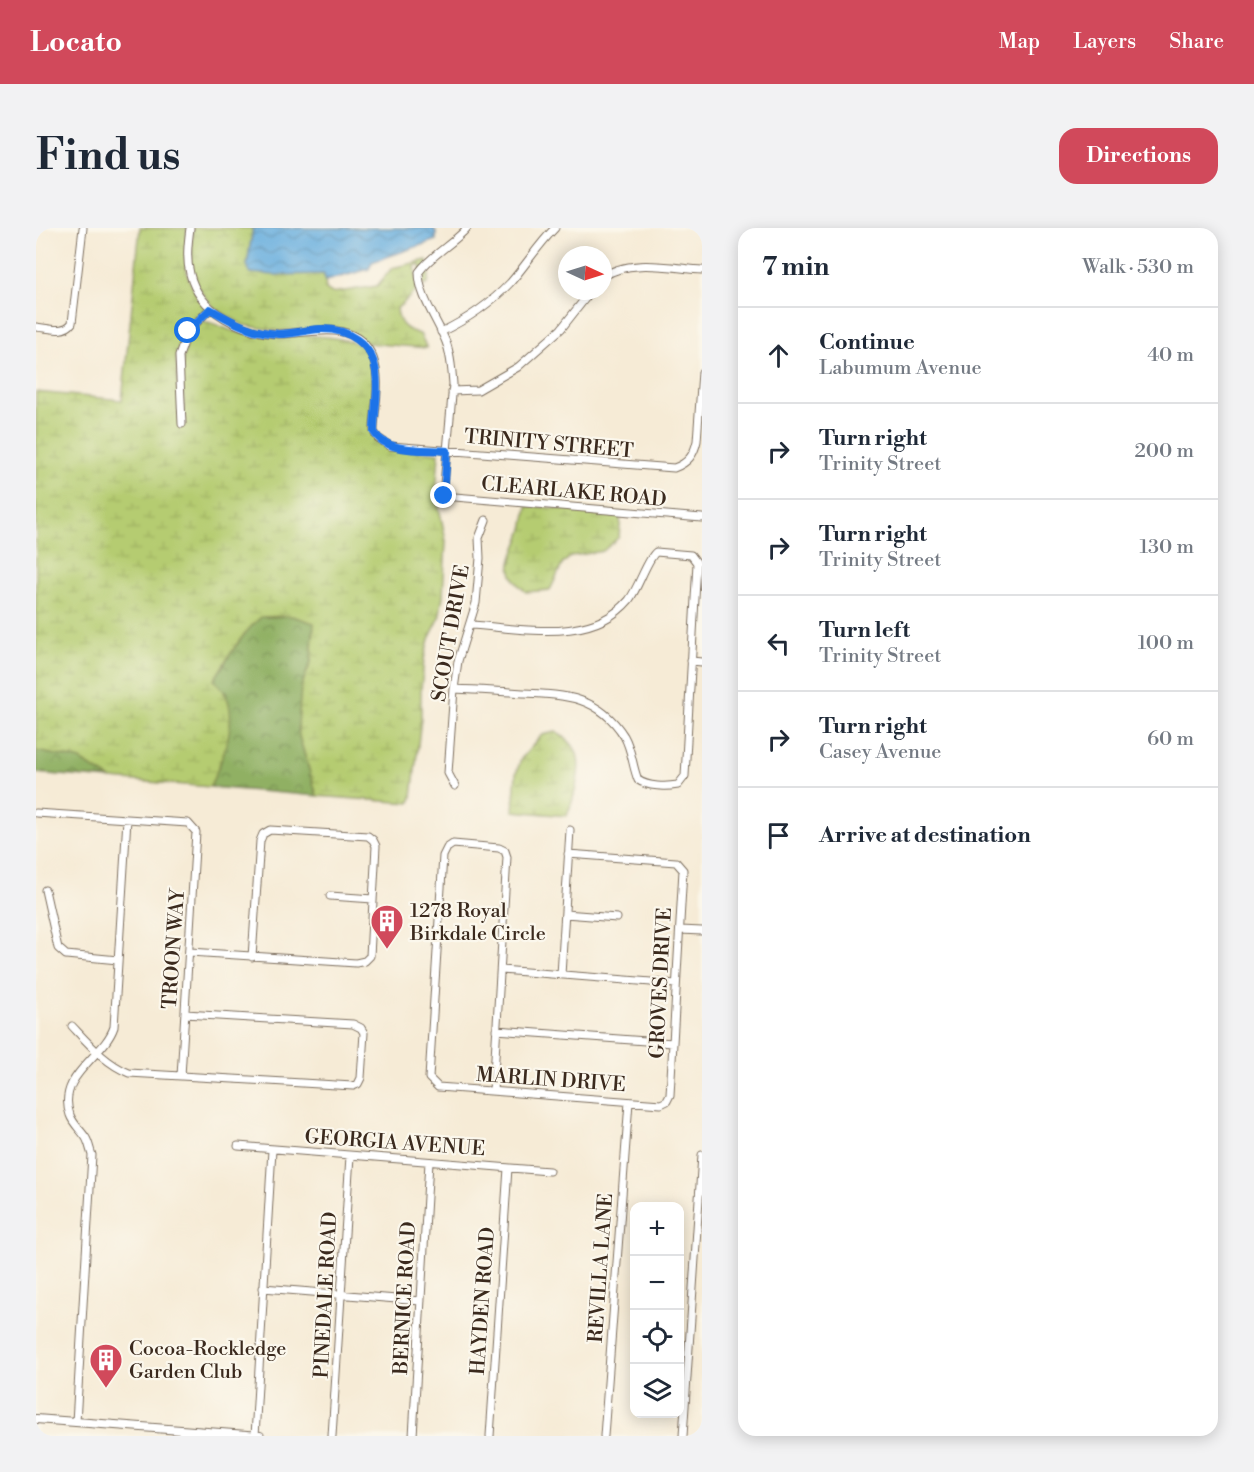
<!DOCTYPE html>
<meta charset="utf-8">
<style>
body{margin:0;font-family:"Libre Bodoni",serif;background:#f2f2f3;color:#1f2937}
.controls{position:absolute;right:18px;bottom:18px;display:grid;overflow:hidden;border-radius:12px;box-shadow:0 3px 15px #0003}
.controls button{width:54px;height:54px;display:grid;place-items:center;padding:0;border:0;border-bottom:2px solid #e0e1e3;background:#fff;color:#1f2937;font:30px sans-serif}
.compass{position:absolute;left:522px;top:18px;width:54px;height:54px;border-radius:50%;background:#fff;box-shadow:0 3px 15px #0003;rotate:94deg}
.stop{position:absolute;width:18px;height:18px;margin:-14px;border:4px solid #1a73e8;border-radius:50%;background:#fff}
.stop.end{background:#1a73e8;border-color:#fff;box-shadow:0 2px 6px #0008}
.list{margin:0;padding:0;list-style:none}
h2{display:flex;justify-content:space-between;align-items:center;height:78px;margin:0;padding:0 24px;font-size:26px}
h2 small{font-size:20px;font-weight:400;color:#747a83}
.list li{display:grid;grid-template-columns:39px 1fr auto;gap:18px;align-items:center;box-sizing:border-box;height:96px;padding:0 24px;border-top:2px solid #e0e1e3}
.list b{display:block;font-size:22px;white-space:nowrap}
.list p{margin:0;font-size:20px;white-space:nowrap;color:#747a83}
.list em{font-size:20px;font-style:normal;color:#747a83}
.icon{flex:none;width:33px;height:33px;fill:none;stroke:currentColor;stroke-width:2;stroke-linecap:round;stroke-linejoin:round}
.map{position:relative;flex:none;width:666px;height:1208px;overflow:hidden;border-radius:18px}
header{display:flex;align-items:center;gap:36px;box-sizing:border-box;height:84px;padding:0 30px;background:#d1495b;color:#fff}
header strong{font-size:28px}
nav{display:flex;gap:33px;margin-inline-start:auto;font-size:21px}
.intro{display:flex;align-items:center;justify-content:space-between;box-sizing:border-box;height:144px;padding:0 36px}
h1{margin:0;font-size:42px}
.button{padding:15px 27px;border-radius:18px;background:#d1495b;color:#fff;font-size:21px;font-weight:700}
main{display:flex;gap:36px;padding:0 36px}
aside{flex:1;background:#fff;border-radius:18px;box-shadow:0 3px 15px #0003}
.map>svg:first-child{display:block}
.forest{fill:url(#forest-crowns);stroke:#666d40;stroke-width:1.5}
.wetland{fill:url(#wetland-marsh);stroke:#787b48;stroke-width:1.5}
.water{fill:url(#water-waves);stroke:#526c7e;stroke-width:1.5}
.lines{fill:none;stroke-linecap:round;stroke-linejoin:round}
.minor-casing{stroke:#7c6e5e;stroke-width:9}
.major-casing{stroke:#7c6e5e;stroke-width:10}
.minor{stroke:#fff;stroke-width:7}
.major{stroke:#fff;stroke-width:8}
.route{stroke:#1a73e8;stroke-width:8}
.labels{text-anchor:middle;stroke-width:4.5;stroke-linejoin:round;paint-order:stroke}
.street-label{font-size:20px;fill:#3b2a1e;stroke:#fbf7ec}
.poi-label{font-size:20px;fill:#3b2a1e;stroke:#fbf7ec;text-anchor:start}
</style>
<header>
<strong>Locato</strong>
<nav><a>Map</a><a>Layers</a><a>Share</a></nav>
</header>
<div class="intro"><h1>Find us</h1><a class="button">Directions</a></div>
<main>
<div class="map">
<svg width="666" height="1208" viewBox="0 0 666 1208">
<defs>
<pattern id="forest-crowns" width="20" height="18" patternUnits="userSpaceOnUse" patternTransform="scale(1.5)"><rect width="20" height="18" fill="#90b063"/><path d="M2 6a3 3 0 1 1 6 0M12 15a3 3 0 1 1 6 0" fill="none" stroke="#778f51"/></pattern>
<pattern id="wetland-marsh" width="20" height="14" patternUnits="userSpaceOnUse" patternTransform="scale(1.5)"><rect width="20" height="14" fill="#b5cc71"/><path d="M1 5h8M5 5V1M11 12h8M15 12V8" fill="none" stroke="#9daf61"/></pattern>
<pattern id="water-waves" width="16" height="10" patternUnits="userSpaceOnUse" patternTransform="scale(1.5)"><rect width="16" height="10" fill="#68aede"/><path d="M0 5q4-4 8 0t8 0" fill="none" stroke="#578eb3"/></pattern>
</defs>
<rect width="100%" height="100%" fill="#fbf7ec"/>
<filter id="ink" filterUnits="userSpaceOnUse"><feTurbulence type="fractalNoise" baseFrequency=".0167" numOctaves="2"/><feDisplacementMap in="SourceGraphic" scale="12" xChannelSelector="R" yChannelSelector="G"/><feConvolveMatrix kernelMatrix="1 2 1 2 8 2 1 2 1" color-interpolation-filters="sRGB"/></filter>
<filter id="wash" filterUnits="userSpaceOnUse"><feTurbulence type="fractalNoise" baseFrequency=".008" numOctaves="4" result="noise"/><feDisplacementMap in="SourceGraphic" scale="24" xChannelSelector="R" yChannelSelector="G"/><feGaussianBlur stdDeviation="1.35" result="paint"/><feColorMatrix in="noise" values="0 0 0 0 0 0 0 0 0 0 0 0 0 0 0 0 0 1.4 0 .05"/><feComposite in="paint" operator="in"/></filter>
<g filter="url(#wash)">
<rect width="100%" height="100%" fill="#f6ebd6"/>
<path class="forest" d="M256,388L278,394L275,434L265,459L263,508L281,568L174,559L185,533L190,465L178,452C192,430 205,406 225,389Z
M0,523L42,531L75,551L0,545Z"/>
<path class="wetland" d="M104,0H151C149,41 146,46 170,80L150,101L140,128L144,199L149,198C148,161 138,123 164,93C180,93 192,105 208,105C232,107 315,104 329,121C344,140 339,187 339,211L353,220L403,225L400,265L410,313L407,368L403,391L393,411L388,431L385,462V490L376,569L374,575L281,568L263,508L262,497L265,459L275,434L278,395L256,388L225,389C205,406 192,430 178,452C182,457 188,461 190,467C203,494 185,534 174,559L75,551L42,531L0,523V164L86,172Z
M157,0H217L211,37L269,46L288,45L290,61L296,65L341,58L356,40L391,32L393,47L392,56L388,58L384,37H379L382,61C374,67 369,75 361,80C362,96 369,102 384,106L391,120L330,115L312,103L298,99L243,103L207,97L177,79L161,58L155,36Z
M491,278L585,285L583,309L567,323L536,328L527,335L514,362L490,364C462,341 479,329 487,301C489,294 490,285 491,278Z
M520,504C529,509 540,518 542,530C545,547 537,572 531,588L477,583L480,546L485,531L506,507Z"/>
<path class="water" d="M217,0H397L400,4V12L336,34L333,41L289,53L288,46L239,47L214,45L211,37Z"/>
</g>
<g filter="url(#ink)">
<g class="lines">
<g class="minor-casing">
<path id="minor" d="M154,0C152,15 150,31 154,46C163,84 207,105 243,106C275,106 321,89 337,130C346,154 338,179 338,204L342,210L354,218L638,240C652,235 658,227 661,213L666,144
M431,0C417,16 395,27 383,44C383,69 401,91 410,114C415,127 416,142 417,156L407,268L666,290
M567,49C592,30 636,40 666,42
M0,99C12,100 28,106 36,95L47,0
M405,104C430,92 455,75 474,55C490,37 502,17 519,0
M416,163L442,162L482,139L525,101L555,63
M146,196L143,128L152,103L174,81
M655,433L666,434
M418,461C441,462 464,463 487,465C529,467 563,468 588,508C596,522 596,537 602,552C612,559 630,559 642,557L649,548L661,335L655,327L620,324C611,331 603,359 593,372C555,417 486,400 434,397
M419,558L412,545L418,461L422,433L440,375L444,330L443,310L450,292
M0,585L152,595L160,604L145,848
M9,662L22,720L30,727L82,732
M294,668L337,671
M529,686L581,690
M644,702L666,703
M154,724L320,735L329,733L334,728L340,618L337,612L332,608L234,602L227,606L224,613L216,729
M465,742L640,756
M525,747L534,602
M36,798C53,816 70,836 93,845L317,858L322,856L325,850L328,805L325,800L317,796L149,786
M460,802L637,815
M457,863L471,629L469,623L463,620L417,616L411,620L407,628L393,850L402,859L625,876L631,873L634,867L647,642L640,634L532,626
M202,918L513,943
M227,1060L385,1073
M40,1194L56,927C54,922 53,915 50,910C45,902 37,896 34,887C20,848 68,829 78,799L91,591
M219,1208L236,922
M296,1208L314,928
M377,1208L393,934
M454,1208L472,940
M568,1208L593,874
M647,1208L666,927"/>
</g>
<g class="major-casing">
<path id="major" d="M0,1191L224,1208"/>
</g>
<use href="#minor" class="minor"/>
<use href="#major" class="major"/>
</g>
</g>
<g class="lines" filter="url(#ink)">
<path class="route" d="M152,103L174,81C197,94 216,105 243,106C256,106 270,102 284,101C312,100 336,116 340,144C343,164 338,184 338,204C351,226 389,221 411,223L408,268"/>
</g>
<defs>
<g id="building-pin" transform="scale(1.725)"><path d="M0 17L-7.5 6A9.5 9.5 0 1 1 7.5 6Z" fill="#d1495b" stroke="#fbf7ec"/><path d="M-4-6H4V6H1V3H-1V6H-4ZM-2.5-4.3h1.7v1.8h-1.7ZM.8-4.3h1.7v1.8H.8ZM-2.5-1h1.7V.8h-1.7ZM.8-1h1.7V.8H.8Z" fill="#fff"/></g>
</defs>
<g fill-rule="evenodd">
<use href="#building-pin" x="351" y="693"/>
<use href="#building-pin" x="70" y="1132"/>
</g>
<g class="labels">
<g class="street-label">
<text transform="translate(513 215) rotate(5)" y="7">TRINITY STREET</text>
<text transform="translate(538 263) rotate(5)" y="7">CLEARLAKE ROAD</text>
<text transform="translate(414 405) rotate(-80)" y="7">SCOUT DRIVE</text>
<text transform="translate(137 721) rotate(-86)" y="7">TROON WAY</text>
<text transform="translate(624 755) rotate(-87)" y="7">GROVES DRIVE</text>
<text transform="translate(515 851) rotate(4)" y="7">MARLIN DRIVE</text>
<text transform="translate(359 914) rotate(4)" y="7">GEORGIA AVENUE</text>
<text transform="translate(564 1040) rotate(-86)" y="7">REVILLA LANE</text>
<text transform="translate(289 1067) rotate(-87)" y="7">PINEDALE ROAD</text>
<text transform="translate(368 1070) rotate(-87)" y="7">BERNICE ROAD</text>
<text transform="translate(446 1073) rotate(-86)" y="7">HAYDEN ROAD</text>
</g>
<g class="poi-label">
<text x="374" y="689">1278 Royal<tspan x="374" dy="23">Birkdale Circle</tspan></text>
<text x="93" y="1127">Cocoa-Rockledge<tspan x="93" dy="23">Garden Club</tspan></text>
</g>
</g>
</svg>
<div class="controls">
<button>+</button>
<button>−</button>
<button><svg class="icon" aria-label="locate" viewBox="0 0 24 24"><circle cx="12" cy="12" r="6"/><path d="M12 2v4M12 18v4M2 12h4M18 12h4"/></svg></button>
<button><svg class="icon" aria-label="layers" viewBox="0 0 24 24"><path d="M12 4l9 5-9 5-9-5zM3 14l9 5 9-5"/></svg></button>
</div>
<svg class="compass" viewBox="-18 -18 36 36"><path d="M0-13l5 13h-10z" fill="#e53935"/><path d="M0 13l5-13h-10z" fill="#747a83"/></svg>
<div class="stop" style="left:152px;top:103px"></div>
<div class="stop end" style="left:408px;top:268px"></div>
</div>
<aside>
<h2>7 min<small>Walk · 530 m</small></h2>
<ul class="list">
<li><svg class="icon" aria-label="ahead" viewBox="0 0 24 24"><path d="M12 20V5M6 11l6-6 6 6"/></svg><div><b>Continue</b><p>Labumum Avenue</p></div><em>40 m</em></li>
<li><svg class="icon" aria-label="right" viewBox="0 0 24 24"><path d="M7 20v-9h11M14 6l5 5-5 5"/></svg><div><b>Turn right</b><p>Trinity Street</p></div><em>200 m</em></li>
<li><svg class="icon" aria-label="right" viewBox="0 0 24 24"><path d="M7 20v-9h11M14 6l5 5-5 5"/></svg><div><b>Turn right</b><p>Trinity Street</p></div><em>130 m</em></li>
<li><svg class="icon" aria-label="left" viewBox="0 0 24 24"><path d="M17 20v-9H6M10 6l-5 5 5 5"/></svg><div><b>Turn left</b><p>Trinity Street</p></div><em>100 m</em></li>
<li><svg class="icon" aria-label="right" viewBox="0 0 24 24"><path d="M7 20v-9h11M14 6l5 5-5 5"/></svg><div><b>Turn right</b><p>Casey Avenue</p></div><em>60 m</em></li>
<li><svg class="icon" aria-label="arrive" viewBox="0 0 24 24"><path d="M6 21V4h12l-3 4 3 4H6"/></svg><div><b>Arrive at destination</b></div></li>
</ul>
</aside>
</main>
